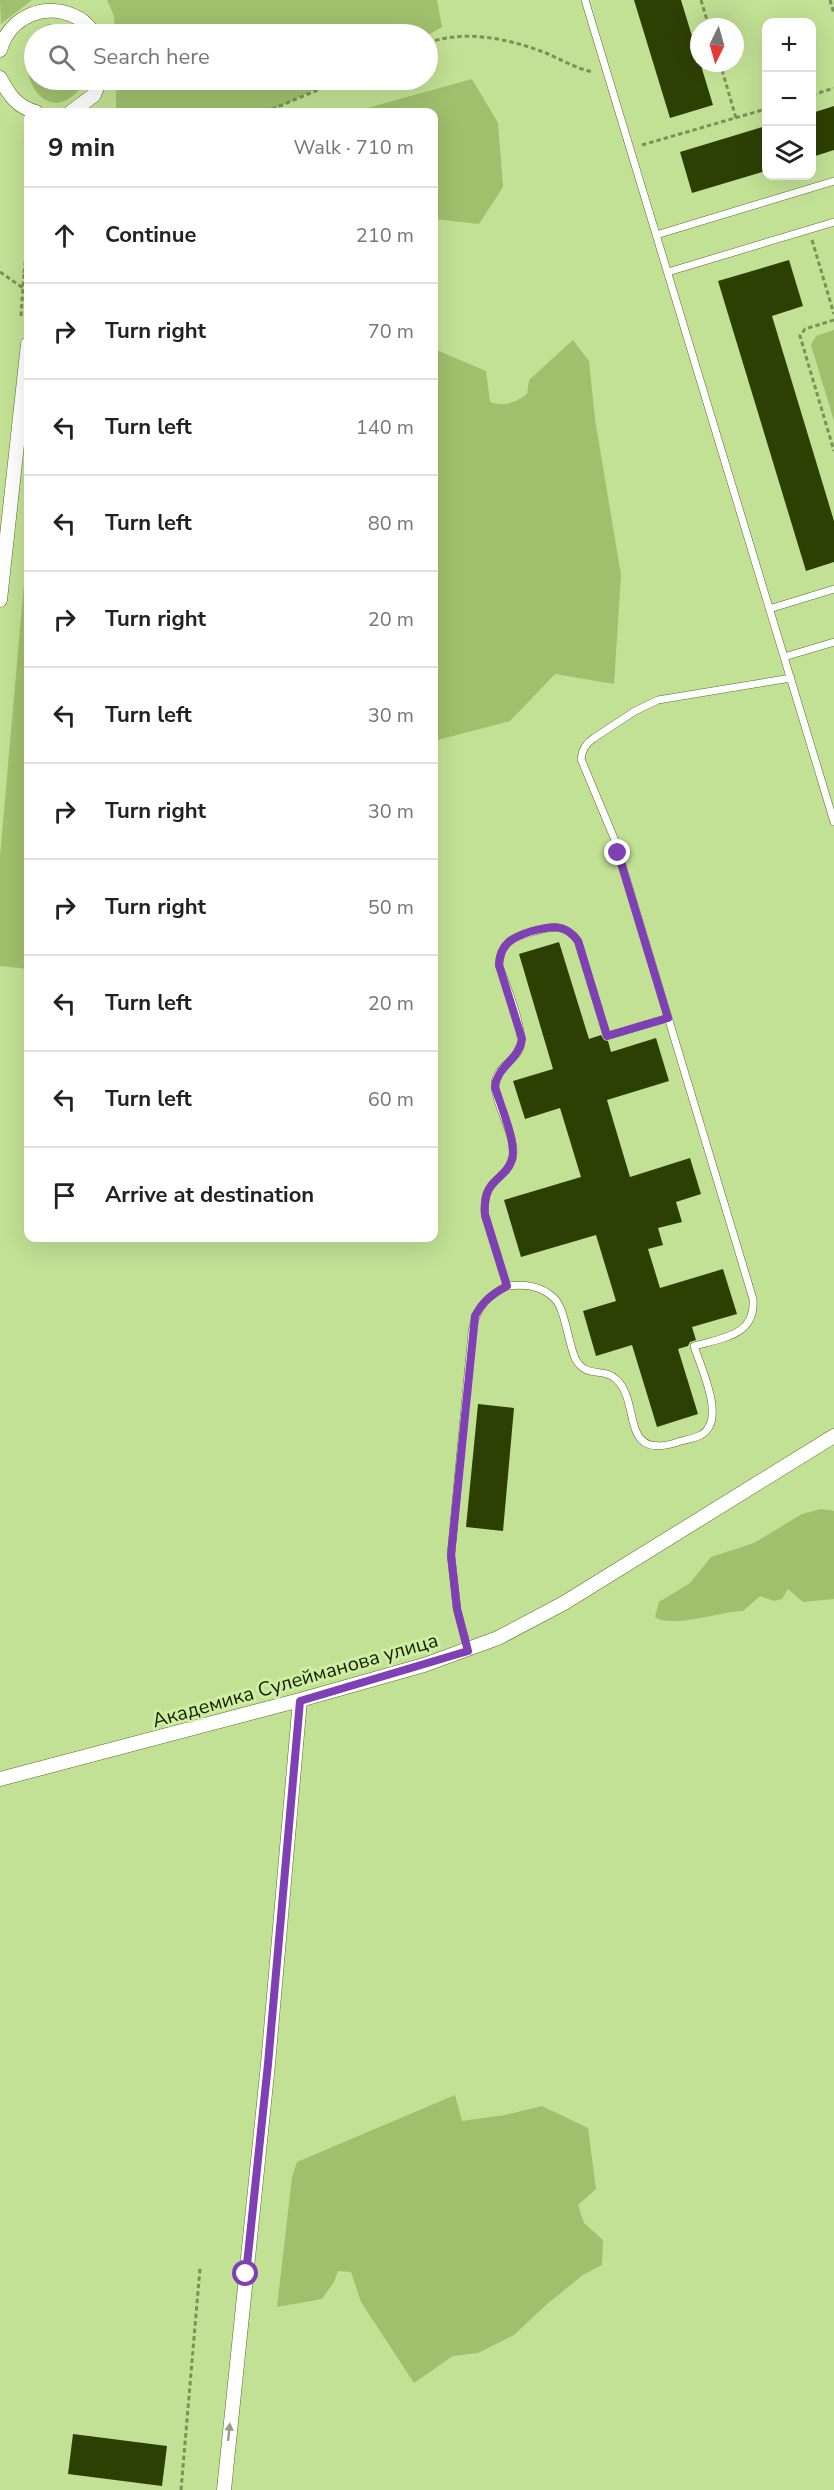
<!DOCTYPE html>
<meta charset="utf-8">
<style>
body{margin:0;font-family:"Nunito Sans",sans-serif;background:#f2f2f2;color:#222}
.controls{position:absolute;right:18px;top:18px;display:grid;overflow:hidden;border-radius:12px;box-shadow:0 6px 24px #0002}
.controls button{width:54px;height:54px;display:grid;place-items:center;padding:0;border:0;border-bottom:2px solid #e0e0e0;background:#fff;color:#222;font:30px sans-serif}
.compass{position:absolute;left:690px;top:18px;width:54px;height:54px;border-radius:50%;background:#fff;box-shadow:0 6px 24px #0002;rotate:185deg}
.stop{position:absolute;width:18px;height:18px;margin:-14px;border:4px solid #8040b5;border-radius:50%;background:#fff}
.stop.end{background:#8040b5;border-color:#fff;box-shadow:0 2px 6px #0008}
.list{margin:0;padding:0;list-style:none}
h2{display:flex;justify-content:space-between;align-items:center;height:78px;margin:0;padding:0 24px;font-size:26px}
h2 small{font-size:20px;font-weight:400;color:#767676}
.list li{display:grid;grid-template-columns:39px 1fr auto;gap:18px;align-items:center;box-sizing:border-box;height:96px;padding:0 24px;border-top:2px solid #e0e0e0}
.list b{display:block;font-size:22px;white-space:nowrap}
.list em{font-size:20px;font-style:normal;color:#767676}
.icon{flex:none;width:33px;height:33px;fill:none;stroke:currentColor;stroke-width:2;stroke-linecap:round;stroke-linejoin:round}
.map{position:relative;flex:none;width:834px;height:2490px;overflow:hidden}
.search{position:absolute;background:#fff;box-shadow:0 6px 24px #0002;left:24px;top:24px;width:414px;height:66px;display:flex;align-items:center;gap:15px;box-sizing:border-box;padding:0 21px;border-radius:33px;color:#767676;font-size:22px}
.panel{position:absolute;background:#fff;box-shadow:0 6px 24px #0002;left:24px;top:108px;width:414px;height:1134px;border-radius:12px}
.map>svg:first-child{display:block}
.green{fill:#a0c06d}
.building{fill:#2d4004}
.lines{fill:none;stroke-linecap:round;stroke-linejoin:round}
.service-casing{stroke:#556f24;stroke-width:8}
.minor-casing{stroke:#556f24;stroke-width:15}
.path{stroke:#7a9157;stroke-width:3;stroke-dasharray:4.5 3;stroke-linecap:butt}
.service{stroke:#fff;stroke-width:7}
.minor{stroke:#fff;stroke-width:14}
.oneway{fill:#969a8d}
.route{stroke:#8040b5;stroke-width:8}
.labels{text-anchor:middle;stroke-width:6;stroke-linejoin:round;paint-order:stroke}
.street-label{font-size:20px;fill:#151f02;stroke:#cfeea1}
</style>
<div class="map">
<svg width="834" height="2490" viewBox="0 0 834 2490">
<rect width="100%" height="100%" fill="#c2e194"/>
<path class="green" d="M0,0H32L1,24Z
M107,0H437L442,27L428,35L115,34L114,16Z
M49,24L62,26L77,34H34V80H87C39,150 0,38 49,24Z
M472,79L498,123L503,187L479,224L434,219V112H353Z
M116,80H335L268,112H116Z
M834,330V421L811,345L816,336Z
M573,340L589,361L595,419L621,575L614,684L555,674L510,721L434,741V349L486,371L490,402C506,407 514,403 527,394L529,380Z
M28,538V969L0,966V856Z
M821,1509L834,1511V1599L803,1602L788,1589L782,1599L774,1601L760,1596L743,1611C724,1611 669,1629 655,1617L659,1602L690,1583L711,1557L754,1543L802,1514Z
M455,2095L462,2121L505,2115L542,2106L588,2128L596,2189L578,2205L584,2223L603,2240L602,2265L583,2275L547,2304L514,2335L478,2353L453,2356L414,2383L361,2302L351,2272L338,2271L334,2282L322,2299L277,2307L292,2177L297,2162Z"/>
<path class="building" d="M634,0H681L713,105L670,118Z
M834,106V150L812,157V113Z
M766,126V171L692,193L680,152Z
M789,260L803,306L772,316L834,521V562L806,571L718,281Z
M559,942L589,1039L601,1035L604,1040L608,1041L611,1052L656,1038L669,1081L607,1100L630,1177L690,1158L701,1194L676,1202L682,1222L658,1228L663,1245L648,1249L660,1288L723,1269L737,1314L692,1327L696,1340L690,1342L688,1346L678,1349L698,1414L657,1427L632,1345L596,1356L583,1311L616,1301L596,1235L521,1257L504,1200L581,1177L560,1108L525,1119L513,1081L553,1069L519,954Z
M478,1404L514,1408L503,1531L466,1527Z
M73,2434L167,2446L162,2486L68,2474Z"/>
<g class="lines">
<g class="service-casing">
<path id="service" d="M585,0L834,822
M656,235L834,181
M668,272L834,222
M769,609L834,589
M784,657L834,642
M668,1018L607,1036L578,941C565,923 551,926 532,932C513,937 500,943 499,965C505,982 526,1033 520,1048C514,1063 495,1067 495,1085C495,1107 519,1139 512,1160C504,1183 482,1177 485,1215L507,1286C524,1284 540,1285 554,1298C565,1308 568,1342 575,1358C586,1380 603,1366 617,1380C641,1404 620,1459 675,1443C683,1440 693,1439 701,1435C727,1421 701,1368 694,1346C722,1338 756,1336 753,1299L614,838L581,759C582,749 586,743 594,738L635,711L658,700L791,678
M468,1651L457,1609L451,1555L472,1332C476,1308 486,1297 507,1286"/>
</g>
<g class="minor-casing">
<path id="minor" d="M0,50C10,15 48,1 78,18C85,21 90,29 95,34
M0,78C9,95 17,107 36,112
M71,112L94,95L100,80
M0,600L28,344
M0,1779L300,1700L424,1665L498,1638L564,1603L834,1436
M224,2490L268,2064L300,1700"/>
</g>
<path class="path" d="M701,0L709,27
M830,0L834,14
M428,43C464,29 510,39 546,53C560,59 577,69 593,72
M720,63L736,118
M812,95L834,88
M265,112L342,80
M642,145L766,109
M812,240L834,314
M0,272L23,288
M24,273L27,246
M21,316L24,273L28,274
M834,320L805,329L800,336L834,451
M181,2490L200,2268"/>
<use href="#service" class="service"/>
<use href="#minor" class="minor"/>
</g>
<defs><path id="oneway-solid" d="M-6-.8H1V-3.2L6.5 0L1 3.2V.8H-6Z" transform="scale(1.5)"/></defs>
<use class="oneway" href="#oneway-solid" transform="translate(229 2432) rotate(-84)"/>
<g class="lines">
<path class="route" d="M246,2274L268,2064L300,1701L468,1651L457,1609L451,1555L475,1316C483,1301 492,1294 507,1286L485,1215C482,1177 505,1182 512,1159C517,1143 500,1104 495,1087C497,1066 519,1060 522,1039L499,965C500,943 513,937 532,931C551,926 565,923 578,941L607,1036L668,1018L618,853"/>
</g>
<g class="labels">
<g class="street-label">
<text transform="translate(295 1680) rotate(-16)" y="7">Академика Сулейманова улица</text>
</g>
</g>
</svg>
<div class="controls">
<button>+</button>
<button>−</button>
<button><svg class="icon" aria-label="layers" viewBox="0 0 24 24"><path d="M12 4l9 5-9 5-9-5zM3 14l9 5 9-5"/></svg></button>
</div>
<svg class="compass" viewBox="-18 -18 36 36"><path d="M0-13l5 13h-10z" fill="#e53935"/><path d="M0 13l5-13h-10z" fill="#767676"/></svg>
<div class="stop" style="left:246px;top:2274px"></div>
<div class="stop end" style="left:618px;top:853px"></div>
<div class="search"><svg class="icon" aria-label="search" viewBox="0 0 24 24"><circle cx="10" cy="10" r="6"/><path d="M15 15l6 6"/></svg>Search here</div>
<section class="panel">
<h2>9 min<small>Walk · 710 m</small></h2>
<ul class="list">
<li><svg class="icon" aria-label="ahead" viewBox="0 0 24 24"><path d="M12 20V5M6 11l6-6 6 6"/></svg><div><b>Continue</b></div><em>210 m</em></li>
<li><svg class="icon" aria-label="right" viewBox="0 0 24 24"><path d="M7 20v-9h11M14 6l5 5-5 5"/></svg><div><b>Turn right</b></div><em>70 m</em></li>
<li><svg class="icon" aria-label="left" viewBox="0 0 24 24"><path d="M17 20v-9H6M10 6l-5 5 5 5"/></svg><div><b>Turn left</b></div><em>140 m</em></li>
<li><svg class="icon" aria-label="left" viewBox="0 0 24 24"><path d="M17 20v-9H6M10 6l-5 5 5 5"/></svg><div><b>Turn left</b></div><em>80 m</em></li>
<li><svg class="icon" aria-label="right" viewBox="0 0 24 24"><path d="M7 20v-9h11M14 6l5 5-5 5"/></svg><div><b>Turn right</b></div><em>20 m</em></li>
<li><svg class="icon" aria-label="left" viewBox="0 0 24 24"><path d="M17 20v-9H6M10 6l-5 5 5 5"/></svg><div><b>Turn left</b></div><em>30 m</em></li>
<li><svg class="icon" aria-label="right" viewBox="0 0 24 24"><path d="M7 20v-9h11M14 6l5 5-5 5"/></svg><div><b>Turn right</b></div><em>30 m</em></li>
<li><svg class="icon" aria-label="right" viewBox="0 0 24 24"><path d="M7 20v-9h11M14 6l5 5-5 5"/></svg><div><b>Turn right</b></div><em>50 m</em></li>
<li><svg class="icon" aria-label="left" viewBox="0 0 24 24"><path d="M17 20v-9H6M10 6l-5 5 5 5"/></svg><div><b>Turn left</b></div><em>20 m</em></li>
<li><svg class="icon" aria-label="left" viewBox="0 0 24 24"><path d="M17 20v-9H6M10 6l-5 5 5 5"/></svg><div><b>Turn left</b></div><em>60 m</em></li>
<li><svg class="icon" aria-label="arrive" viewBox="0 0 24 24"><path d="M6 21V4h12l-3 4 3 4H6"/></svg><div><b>Arrive at destination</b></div></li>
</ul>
</section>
</div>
